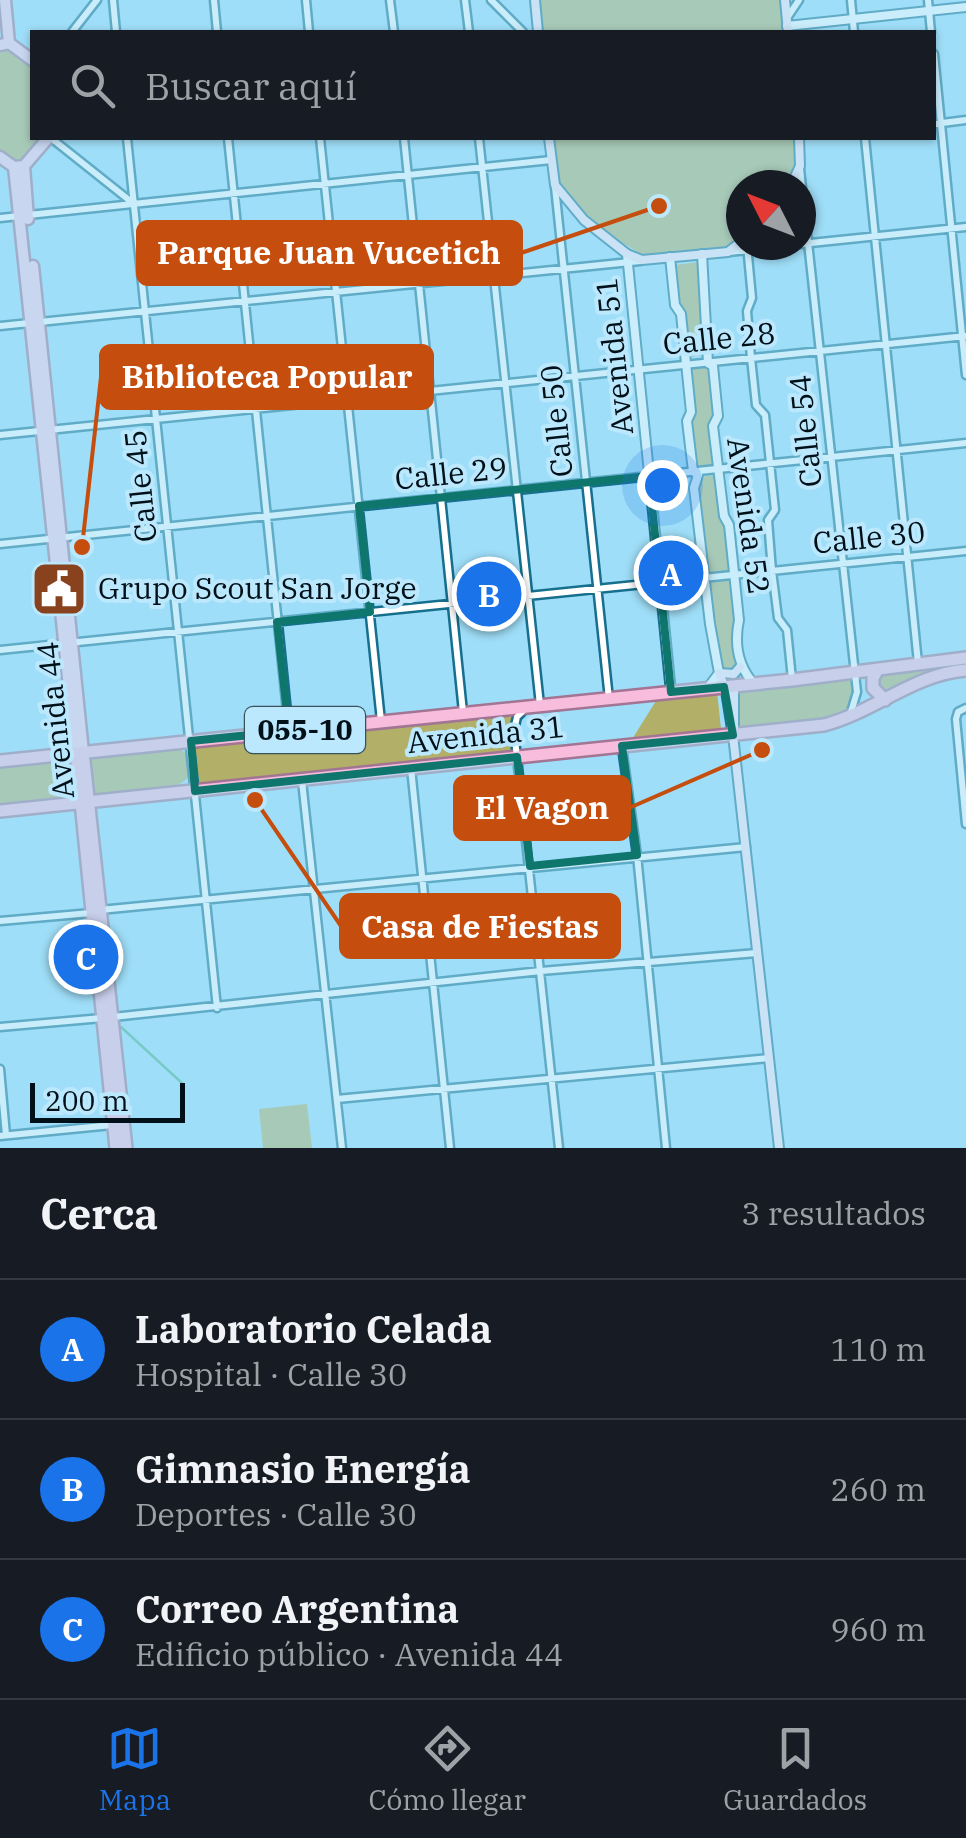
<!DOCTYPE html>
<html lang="es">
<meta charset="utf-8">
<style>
body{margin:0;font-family:"IBM Plex Serif",serif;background:#242831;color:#f1f3f6}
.compass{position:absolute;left:726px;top:170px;width:90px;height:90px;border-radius:50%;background:#171b24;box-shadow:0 2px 8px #0004;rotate:312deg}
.scale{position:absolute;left:30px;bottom:25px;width:155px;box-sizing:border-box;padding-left:10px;border:5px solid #001019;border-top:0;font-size:28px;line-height:35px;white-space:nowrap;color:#001019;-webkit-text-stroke:8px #bbe8fc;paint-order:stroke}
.you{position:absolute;left:662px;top:485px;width:35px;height:35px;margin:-25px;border:8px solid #fff;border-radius:50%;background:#1a73e8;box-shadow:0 0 0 15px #1a73e833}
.badge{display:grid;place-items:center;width:65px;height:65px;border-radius:50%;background:#1a73e8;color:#fff;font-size:32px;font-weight:700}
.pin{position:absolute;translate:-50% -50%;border:5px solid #fff;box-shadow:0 2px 10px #0006}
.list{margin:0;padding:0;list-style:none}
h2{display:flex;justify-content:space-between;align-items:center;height:130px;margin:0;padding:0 40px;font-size:42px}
h2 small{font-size:32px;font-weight:400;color:#9ea1a6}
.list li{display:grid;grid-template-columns:65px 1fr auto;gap:30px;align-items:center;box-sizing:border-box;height:140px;padding:0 40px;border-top:2px solid #363941}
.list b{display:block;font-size:38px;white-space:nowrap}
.list p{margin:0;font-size:32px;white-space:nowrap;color:#9ea1a6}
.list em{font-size:32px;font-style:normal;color:#9ea1a6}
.icon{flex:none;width:55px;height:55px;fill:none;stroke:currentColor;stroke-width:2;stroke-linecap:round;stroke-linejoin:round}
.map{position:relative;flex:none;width:966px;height:1148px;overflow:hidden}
.search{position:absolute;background:#171b24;box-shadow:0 2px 8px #0004;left:30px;right:30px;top:30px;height:110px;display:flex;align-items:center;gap:25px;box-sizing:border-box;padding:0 35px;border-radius:0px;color:#9ea1a6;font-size:38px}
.sheet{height:550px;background:#171b24}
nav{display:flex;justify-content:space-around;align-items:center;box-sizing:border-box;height:140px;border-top:2px solid #363941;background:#171b24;font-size:28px;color:#9ea1a6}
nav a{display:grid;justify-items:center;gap:5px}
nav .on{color:#1a73e8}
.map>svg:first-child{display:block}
.green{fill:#b2af68}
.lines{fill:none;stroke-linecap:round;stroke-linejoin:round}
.stream{stroke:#4ab28c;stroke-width:2.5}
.minor-casing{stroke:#156f8d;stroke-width:11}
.tertiary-casing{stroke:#156f8d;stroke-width:12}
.secondary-casing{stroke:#156f8d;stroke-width:12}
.primary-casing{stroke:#a17593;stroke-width:15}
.trunk-casing{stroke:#a17593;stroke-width:16}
.minor{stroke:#fff;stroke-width:6}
.tertiary{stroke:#fff;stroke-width:8}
.secondary{stroke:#fde6f2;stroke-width:8}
.primary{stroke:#facde5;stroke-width:10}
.trunk{stroke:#f8bcdc;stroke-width:11}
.marked{fill:none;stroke:#0f766e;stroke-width:8;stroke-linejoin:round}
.labels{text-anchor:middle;stroke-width:8;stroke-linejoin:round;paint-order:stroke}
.shield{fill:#bbe8fc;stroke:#38515d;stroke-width:2.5}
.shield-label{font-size:28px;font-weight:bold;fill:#001019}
.street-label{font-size:30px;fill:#001019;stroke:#bbe8fc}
.poi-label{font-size:30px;fill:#001019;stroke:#bbe8fc;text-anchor:start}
.leader{fill:none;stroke:#c54e0e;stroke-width:4}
.callout-dot{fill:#c54e0e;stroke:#bbe8fc;stroke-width:4}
.callout{fill:#c54e0e;stroke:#c54e0e;stroke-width:4}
.callout-label{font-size:32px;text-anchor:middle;font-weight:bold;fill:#fff}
</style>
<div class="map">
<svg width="966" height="1148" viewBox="0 0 966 1148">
<rect width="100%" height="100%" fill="#9fdef8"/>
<path class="green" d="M539,0H780L784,32H542Z
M6,50H14L32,65V138H45L25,161L15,163L0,152V53Z
M553,138H795L797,165L785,185H741V236L727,248L646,257L594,226L557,183Z
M699,262C703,294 701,323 703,355L689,357C686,324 678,297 675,265Z
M710,366L715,467L696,470L690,422V369Z
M716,475L727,527L731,571L707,575L705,564H709L698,488L702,477Z
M732,577L737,669L722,672L711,623V588L707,581Z
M966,663L883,696L878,691V674Z
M845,676L852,681L853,700L849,713L832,719L740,729L738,689Z
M717,691L721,729L631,741L659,696Z
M517,710L511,723L512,752L202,785L199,782L195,747L197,744Z
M173,745L187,754C189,762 193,770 188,777C179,793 115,794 95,796L91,793L88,758L91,755Z
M69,757L73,761L77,796L74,799L0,806V764Z
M307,1104L312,1148H263L259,1109Z"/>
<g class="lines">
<path class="stream" d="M121,1027L183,1084"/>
<g class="minor-casing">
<path id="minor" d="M113,0L116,32
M214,0L217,32
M306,0L309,32
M390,0L394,32
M465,0L469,32
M491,0L523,32
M851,0L854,32
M928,0L931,32
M787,18L799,0
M72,32L97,0
M934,54L966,375
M934,124L966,120
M51,138L134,204
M127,138L217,1008
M228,138L289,731
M320,138L381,721
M404,138L463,712
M479,138L540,705
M865,138L918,663
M800,169L857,692L851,712
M555,187L609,699
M0,218L551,160
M801,244L966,227
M747,245L752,298L747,311L751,358L756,405L765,415L775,510L768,520L772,571L778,618L787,630L792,679
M729,252L791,245
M0,326L640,261
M0,435L966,336
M0,544L966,443
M0,650L966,551
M526,708L517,717L514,730L559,1148
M966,708L958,712L956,719L966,824
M622,747L637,855L666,1148
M411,768L450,1148
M302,781L342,1148
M100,910L746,847
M0,921L91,913
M113,1017L541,971L757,953
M0,1027L102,1018
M0,1069L6,1135
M337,1099L769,1058
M0,1136L112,1125"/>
</g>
<g class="tertiary-casing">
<path id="tertiary" d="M787,26L966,7
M627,254L671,692
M702,254L708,363L713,366L718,416L713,426L724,516L729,525L739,620C734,644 738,666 754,684
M670,257L675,305L681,314L691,412L687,421L693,471L698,475L694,488L710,624L719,673L707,689"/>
</g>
<g class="secondary-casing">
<path id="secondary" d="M535,0L538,32
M785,0L788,32
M549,138L555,185L584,220L627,254L642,260L728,252L741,242
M791,185L800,166L799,138
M740,667L734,674L719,673L726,691L733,735L779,1148
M734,685V731"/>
</g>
<g class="primary-casing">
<path id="primary" d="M5,0L9,43
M0,45L9,43L32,60
M0,157L14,167L24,166L48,138
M24,166L28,219
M14,167L76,753
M33,266L83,752"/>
</g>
<g class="trunk-casing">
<path id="trunk" d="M878,669L873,678V688L885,700
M83,752L126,1148
M76,753L116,1148
M0,761L792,680L966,658
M0,811L824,725C874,712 914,674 966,670"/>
</g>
<use href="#minor" class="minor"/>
<use href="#tertiary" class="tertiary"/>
<use href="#secondary" class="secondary"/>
<use href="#primary" class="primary"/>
<use href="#trunk" class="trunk"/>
</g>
<path d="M0 0H966V1148H0ZM649,476L671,692L724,687L733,735L622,746L637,855L530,866L517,757L195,791L191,741L289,731L277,622L370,612L359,506Z" fill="#9fdef8" fill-opacity=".55" fill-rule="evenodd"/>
<path class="marked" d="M649,476L671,692L724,687L733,735L622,746L637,855L530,866L517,757L195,791L191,741L289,731L277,622L370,612L359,506Z"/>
<defs>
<g id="civic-square" transform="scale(2.875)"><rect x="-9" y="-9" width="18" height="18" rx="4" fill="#88421d" stroke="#bbe8fc"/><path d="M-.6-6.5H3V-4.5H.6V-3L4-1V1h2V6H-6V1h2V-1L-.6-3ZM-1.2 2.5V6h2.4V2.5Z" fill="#fff"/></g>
</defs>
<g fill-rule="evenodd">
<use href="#civic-square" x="59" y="589"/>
</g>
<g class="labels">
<rect class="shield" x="245" y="707" width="120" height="46" rx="8"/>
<g class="shield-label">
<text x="305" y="740">055-10</text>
</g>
<g class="street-label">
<text transform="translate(719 339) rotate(-6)" y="10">Calle 28</text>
<text transform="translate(615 356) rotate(-96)" y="10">Avenida 51</text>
<text transform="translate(557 421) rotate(-96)" y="10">Calle 50</text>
<text transform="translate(806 431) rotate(-96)" y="10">Calle 54</text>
<text transform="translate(451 474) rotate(-6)" y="10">Calle 29</text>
<text transform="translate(141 486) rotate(-96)" y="10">Calle 45</text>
<text transform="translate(748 516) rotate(82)" y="10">Avenida 52</text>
<text transform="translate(869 538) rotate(-6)" y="10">Calle 30</text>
<text transform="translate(56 720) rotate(-96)" y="10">Avenida 44</text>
<text transform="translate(486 735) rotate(-6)" y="10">Avenida 31</text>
</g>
<g class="poi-label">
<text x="98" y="599">Grupo Scout San Jorge</text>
</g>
</g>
<path class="leader" d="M659 206L521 253M82 547L101 377M762 750L629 808M255 800L341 926"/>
<g class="callout-dot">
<circle cx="659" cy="206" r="10"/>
<circle cx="82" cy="547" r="10"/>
<circle cx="762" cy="750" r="10"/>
<circle cx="255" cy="800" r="10"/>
</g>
<g class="callout">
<rect x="138" y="222" width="383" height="62" rx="10"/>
<rect x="101" y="346" width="331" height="62" rx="10"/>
<rect x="455" y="777" width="174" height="62" rx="10"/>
<rect x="341" y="895" width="278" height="62" rx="10"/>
</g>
<g class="callout-label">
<text x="329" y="264">Parque Juan Vucetich</text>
<text x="267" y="388">Biblioteca Popular</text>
<text x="542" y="819">El Vagon</text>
<text x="480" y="938">Casa de Fiestas</text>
</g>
</svg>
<svg class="compass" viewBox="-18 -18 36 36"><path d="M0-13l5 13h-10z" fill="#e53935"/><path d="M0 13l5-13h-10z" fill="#9ea1a6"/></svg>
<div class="scale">200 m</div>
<div class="you"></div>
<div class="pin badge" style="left:671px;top:573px">A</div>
<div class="pin badge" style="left:489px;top:594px">B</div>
<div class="pin badge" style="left:86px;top:957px">C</div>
<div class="search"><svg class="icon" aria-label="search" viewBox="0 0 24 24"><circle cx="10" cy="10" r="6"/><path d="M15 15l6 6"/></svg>Buscar aquí</div>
</div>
<section class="sheet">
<h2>Cerca<small>3 resultados</small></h2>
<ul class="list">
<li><span class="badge">A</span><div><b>Laboratorio Celada</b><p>Hospital · Calle 30</p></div><em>110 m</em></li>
<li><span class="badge">B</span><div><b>Gimnasio Energía</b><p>Deportes · Calle 30</p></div><em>260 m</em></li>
<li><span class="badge">C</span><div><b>Correo Argentina</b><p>Edificio público · Avenida 44</p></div><em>960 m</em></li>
</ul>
</section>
<nav>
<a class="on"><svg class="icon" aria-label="map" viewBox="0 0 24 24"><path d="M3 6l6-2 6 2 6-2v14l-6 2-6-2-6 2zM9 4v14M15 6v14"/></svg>Mapa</a>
<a><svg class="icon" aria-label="directions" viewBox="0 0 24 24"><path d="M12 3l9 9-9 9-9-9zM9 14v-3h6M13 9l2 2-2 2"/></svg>Cómo llegar</a>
<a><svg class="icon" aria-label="saved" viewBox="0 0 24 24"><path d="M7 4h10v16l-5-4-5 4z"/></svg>Guardados</a>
</nav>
